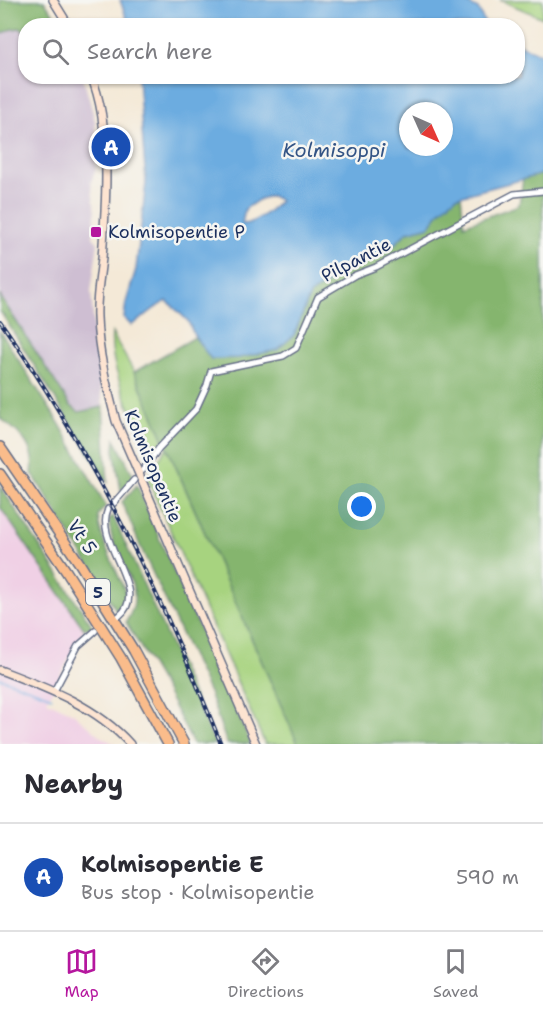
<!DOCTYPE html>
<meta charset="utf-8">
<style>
body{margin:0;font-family:"Shantell Sans",sans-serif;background:#f2f2f3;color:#2b2b33}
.compass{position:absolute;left:399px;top:102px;width:54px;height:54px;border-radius:50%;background:#fff;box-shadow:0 2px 4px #0004;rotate:135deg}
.you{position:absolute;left:362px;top:507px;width:21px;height:21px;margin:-15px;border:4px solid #fff;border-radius:50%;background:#1a73e8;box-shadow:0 0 0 9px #1a73e833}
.badge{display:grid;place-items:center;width:39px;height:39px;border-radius:50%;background:#b5179e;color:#fff;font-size:20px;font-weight:700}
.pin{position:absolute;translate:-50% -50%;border:3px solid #fff;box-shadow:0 2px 6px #0006}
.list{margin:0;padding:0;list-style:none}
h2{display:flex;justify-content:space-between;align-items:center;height:78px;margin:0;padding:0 24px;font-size:26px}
h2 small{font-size:20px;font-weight:400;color:#7c7c81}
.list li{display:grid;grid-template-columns:39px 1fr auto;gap:18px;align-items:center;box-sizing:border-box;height:108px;padding:0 24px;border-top:2px solid #e1e1e2}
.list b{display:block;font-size:22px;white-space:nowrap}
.list p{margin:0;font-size:20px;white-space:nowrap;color:#7c7c81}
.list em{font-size:20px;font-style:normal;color:#7c7c81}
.icon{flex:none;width:33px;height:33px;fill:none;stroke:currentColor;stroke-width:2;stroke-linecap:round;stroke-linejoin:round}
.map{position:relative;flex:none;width:543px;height:744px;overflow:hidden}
.search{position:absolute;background:#fff;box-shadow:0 2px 4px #0004;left:18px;right:18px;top:18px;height:66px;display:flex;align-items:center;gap:15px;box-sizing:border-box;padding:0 21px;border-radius:24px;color:#7c7c81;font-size:22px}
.sheet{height:186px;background:#fff}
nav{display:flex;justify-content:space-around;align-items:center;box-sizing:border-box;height:84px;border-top:2px solid #e1e1e2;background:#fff;font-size:16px;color:#7c7c81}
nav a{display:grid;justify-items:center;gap:3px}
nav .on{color:#b5179e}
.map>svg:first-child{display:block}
.built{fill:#f0d0e5}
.industrial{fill:#cebed2}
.green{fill:#a7d37f;stroke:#61816e;stroke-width:1.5}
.forest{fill:#85b56e;stroke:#507266;stroke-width:1.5}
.water{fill:#6cace0;stroke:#446e9f;stroke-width:1.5;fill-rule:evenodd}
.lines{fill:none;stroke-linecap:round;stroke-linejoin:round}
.stream{stroke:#6cace0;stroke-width:1.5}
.minor-casing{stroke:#677088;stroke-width:8}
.secondary-casing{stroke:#677088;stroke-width:10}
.motorway-casing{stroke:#677088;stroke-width:12}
.minor{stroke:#fff;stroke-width:5}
.secondary{stroke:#fde4d1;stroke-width:7}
.motorway{stroke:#fabc8b;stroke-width:9}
.rail-casing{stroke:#1b2f5e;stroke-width:4}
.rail{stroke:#f6f6f2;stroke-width:1.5;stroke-dasharray:4.5;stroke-linecap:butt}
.poi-dot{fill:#b5179e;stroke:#f6f6f2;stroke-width:2}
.labels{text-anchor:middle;stroke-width:5;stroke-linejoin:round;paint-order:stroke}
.shield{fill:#f6f6f2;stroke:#5d6b8a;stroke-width:1.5}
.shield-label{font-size:16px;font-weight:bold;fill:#1b2f5e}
.poi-label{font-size:18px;fill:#1b2f5e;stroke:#f6f6f2;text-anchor:start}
.street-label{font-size:18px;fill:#1b2f5e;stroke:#f6f6f2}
.water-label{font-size:20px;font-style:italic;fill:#335485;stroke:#f6f6f2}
</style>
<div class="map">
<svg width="543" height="744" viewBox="0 0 543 744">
<rect width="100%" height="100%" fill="#f6f6f2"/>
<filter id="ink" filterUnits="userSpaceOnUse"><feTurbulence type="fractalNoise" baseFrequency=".0167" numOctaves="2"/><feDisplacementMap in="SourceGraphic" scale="12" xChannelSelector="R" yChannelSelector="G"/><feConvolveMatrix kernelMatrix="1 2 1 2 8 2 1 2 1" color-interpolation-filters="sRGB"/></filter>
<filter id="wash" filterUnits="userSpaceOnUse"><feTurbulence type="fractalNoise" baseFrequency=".008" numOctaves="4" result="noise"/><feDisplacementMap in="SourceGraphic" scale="24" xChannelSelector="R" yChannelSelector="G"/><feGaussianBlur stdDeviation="1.35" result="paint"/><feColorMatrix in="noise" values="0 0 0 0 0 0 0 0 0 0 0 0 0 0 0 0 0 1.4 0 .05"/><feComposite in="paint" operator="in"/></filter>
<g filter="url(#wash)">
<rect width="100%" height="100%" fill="#f4e9d7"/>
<path class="built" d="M0,507L84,629L47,701L73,713L101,737L115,744H0Z"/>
<path class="industrial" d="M20,28L25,32L26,76L83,77L95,121L96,169L91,182L95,212L93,237L98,243L91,291L95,345L103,407L79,412L70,405L0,296V35L12,29Z"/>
<path class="green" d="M500,0H543V18Z
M112,333L134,372L164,439L151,453L148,452C135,419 108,368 112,333Z
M167,447L282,707L384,744H265L147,478Z"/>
<path class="forest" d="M0,0H44L61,25L26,26L25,32L20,28L12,29L0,35Z
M543,174V744H298L134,372L195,337L211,359L294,335L310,295L321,287L359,263L370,260L391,248L407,232L429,226C437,215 447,199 461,195L464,225L519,205L523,179Z
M0,296L70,405L79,412L103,407L108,483L0,311Z
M0,331L59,423L106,506L98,515C99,539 117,570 126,594C127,603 125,607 118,613L32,473C36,446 20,433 0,418Z
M115,439L134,477L121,491L114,450Z
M137,485L160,540L251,744H227L210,695L141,548L122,502Z
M0,486L93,627L84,629L0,507Z
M113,516L215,744H193L164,687L126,622C147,589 123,573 113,542C111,535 110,526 109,519Z"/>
<path class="water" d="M120,0H462L478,9L486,25H129Z
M518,44L543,55V174L456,197L440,211L430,226L407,232L391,248L370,260L359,263L321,287L310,295L294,335L277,350L239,358L211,359L195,337L188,321L167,301C153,307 145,318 131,325L124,318L126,303L136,269L146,183L138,77L518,76ZM408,111H444V147H408ZM271,196L280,200C275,208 252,225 242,224L245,209L260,199Z"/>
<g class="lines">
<path class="stream" d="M0,678L52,697"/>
</g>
</g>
<g filter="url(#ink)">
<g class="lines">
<g class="minor-casing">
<path id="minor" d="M143,470L159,448L196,409L207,385L211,371L283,356L296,348L318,297L355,275L376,267L514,194L543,191
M114,503L134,480
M108,509C93,542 151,591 119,616
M54,691L78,646L95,631"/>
</g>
<g class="secondary-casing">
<path id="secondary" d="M53,0L69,26
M91,76C112,125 106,206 102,258C100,277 96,298 97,317C98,352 107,387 116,421L256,744
M0,670C47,688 96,706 130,744"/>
</g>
<g class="motorway-casing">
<path id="motorway" d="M0,447L80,564L134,651L184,744
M0,474L66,571L121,658L168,744"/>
</g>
<use href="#minor" class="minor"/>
<use href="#secondary" class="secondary"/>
<use href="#motorway" class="motorway"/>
<g class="rail-casing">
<path id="rail" d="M0,321C91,450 163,598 221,744"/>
</g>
<use href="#rail" class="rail"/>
</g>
</g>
<rect class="poi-dot" x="90" y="226" width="12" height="12" rx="3"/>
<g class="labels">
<rect class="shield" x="86" y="579" width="24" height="26" rx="4.5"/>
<g class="shield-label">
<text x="98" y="598">5</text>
</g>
<g class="poi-label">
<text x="108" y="238">Kolmisopentie P</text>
</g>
<g class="street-label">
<text transform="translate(356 260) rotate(-27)" y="6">Pilpantie</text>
<text transform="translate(153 466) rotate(67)" y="6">Kolmisopentie</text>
<text transform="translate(82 537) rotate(56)" y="6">Vt 5</text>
</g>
<g class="water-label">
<text x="334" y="157">Kolmisoppi</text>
</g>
</g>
</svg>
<svg class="compass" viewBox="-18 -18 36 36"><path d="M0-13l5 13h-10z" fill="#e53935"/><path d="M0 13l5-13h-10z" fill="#7c7c81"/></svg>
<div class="you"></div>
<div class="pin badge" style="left:111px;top:147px;background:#1a4fb4">A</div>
<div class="search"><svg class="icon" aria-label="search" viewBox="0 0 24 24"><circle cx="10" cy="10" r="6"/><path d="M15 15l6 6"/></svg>Search here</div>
</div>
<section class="sheet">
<h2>Nearby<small></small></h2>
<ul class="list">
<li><span class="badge" style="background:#1a4fb4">A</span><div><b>Kolmisopentie E</b><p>Bus stop · Kolmisopentie</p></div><em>590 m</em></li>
</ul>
</section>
<nav>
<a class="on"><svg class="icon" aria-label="map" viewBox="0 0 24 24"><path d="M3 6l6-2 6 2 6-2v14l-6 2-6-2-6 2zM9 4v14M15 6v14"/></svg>Map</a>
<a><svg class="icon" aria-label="directions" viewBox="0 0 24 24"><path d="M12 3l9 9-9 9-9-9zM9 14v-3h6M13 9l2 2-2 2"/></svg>Directions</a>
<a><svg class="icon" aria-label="saved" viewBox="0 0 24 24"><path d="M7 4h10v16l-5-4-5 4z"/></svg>Saved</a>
</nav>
